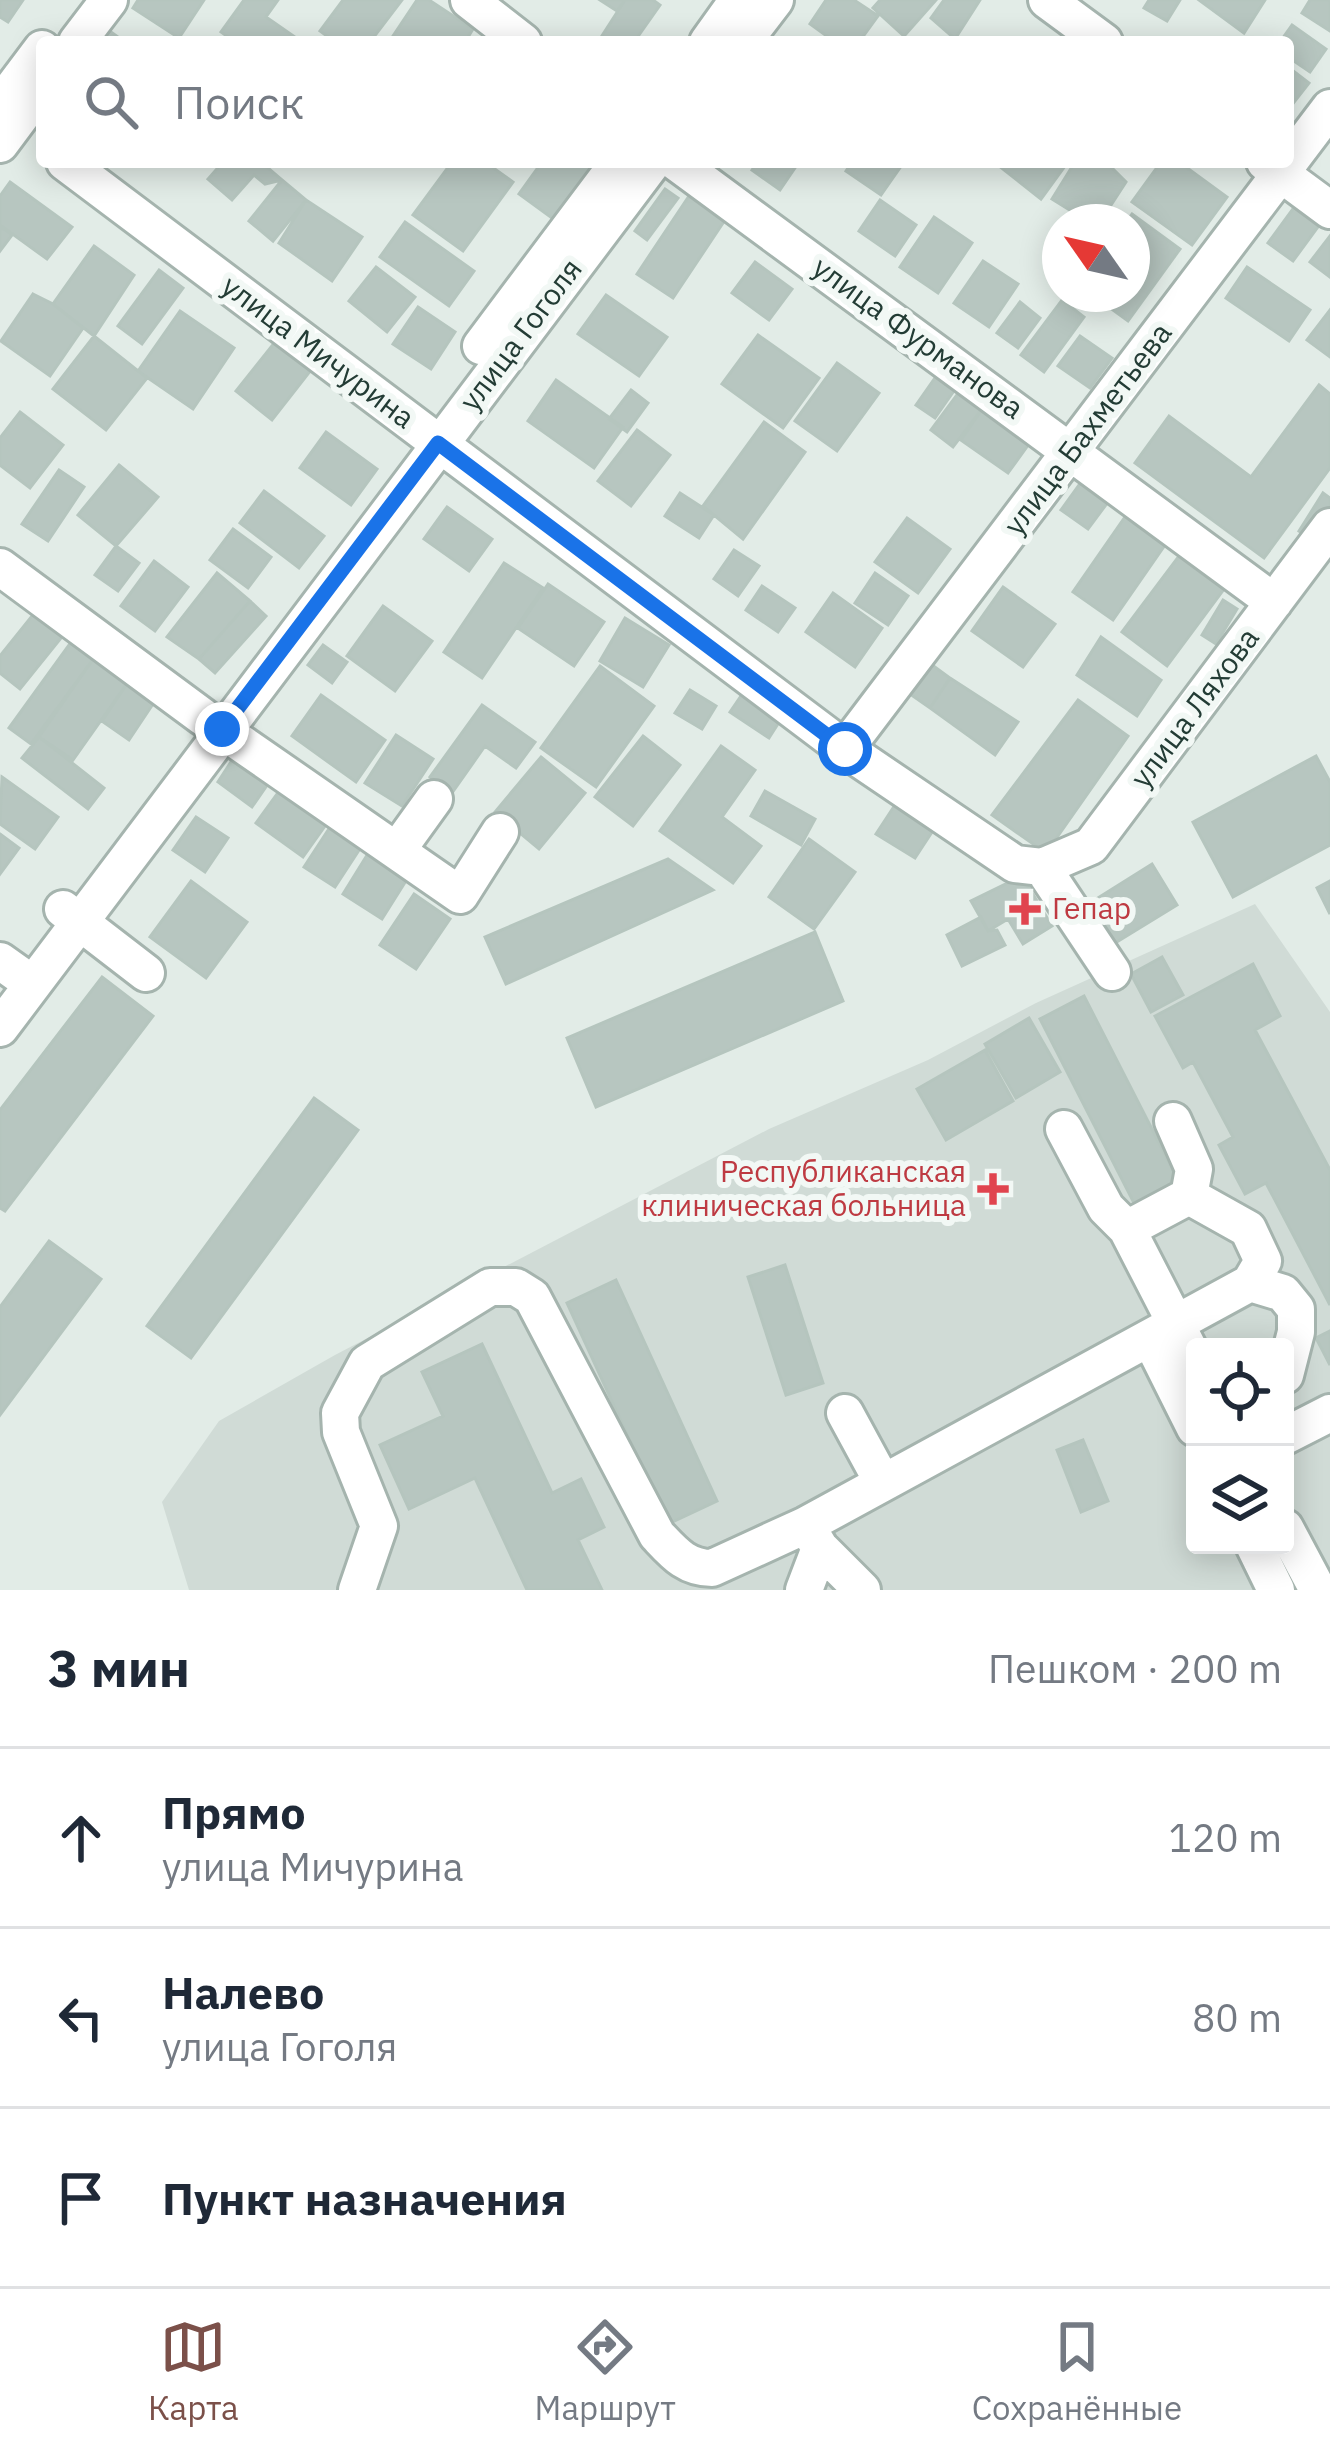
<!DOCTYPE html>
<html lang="ru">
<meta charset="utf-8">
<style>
body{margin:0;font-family:"IBM Plex Sans",sans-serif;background:#f2f2f3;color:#1f2937}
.controls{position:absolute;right:36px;bottom:36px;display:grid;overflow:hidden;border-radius:12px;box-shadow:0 6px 30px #0003}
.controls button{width:108px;height:108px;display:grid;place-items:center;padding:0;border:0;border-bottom:3px solid #e0e1e3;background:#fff;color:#1f2937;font:60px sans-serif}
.compass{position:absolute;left:1042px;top:204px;width:108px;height:108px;border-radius:50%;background:#fff;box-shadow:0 6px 30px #0003;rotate:304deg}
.stop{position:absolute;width:36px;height:36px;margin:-27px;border:9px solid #1a73e8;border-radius:50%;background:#fff}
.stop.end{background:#1a73e8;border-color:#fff;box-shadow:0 3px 12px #0008}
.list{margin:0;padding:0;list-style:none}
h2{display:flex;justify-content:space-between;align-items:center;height:156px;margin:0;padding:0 48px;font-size:51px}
h2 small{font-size:39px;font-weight:400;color:#747a83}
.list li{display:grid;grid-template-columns:78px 1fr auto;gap:36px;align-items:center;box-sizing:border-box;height:180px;padding:0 48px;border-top:3px solid #e0e1e3}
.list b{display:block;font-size:45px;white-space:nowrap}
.list p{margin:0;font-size:39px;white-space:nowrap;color:#747a83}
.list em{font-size:39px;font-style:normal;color:#747a83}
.icon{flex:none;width:66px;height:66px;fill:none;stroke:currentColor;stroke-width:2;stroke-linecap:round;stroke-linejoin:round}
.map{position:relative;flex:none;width:1330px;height:1590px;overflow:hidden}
.search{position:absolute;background:#fff;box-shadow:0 6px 30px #0003;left:36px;right:36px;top:36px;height:132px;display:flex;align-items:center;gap:30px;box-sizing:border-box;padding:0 42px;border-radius:12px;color:#747a83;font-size:45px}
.sheet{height:696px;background:#fff}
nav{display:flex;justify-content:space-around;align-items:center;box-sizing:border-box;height:168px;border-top:3px solid #e0e1e3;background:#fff;font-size:33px;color:#747a83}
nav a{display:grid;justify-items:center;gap:6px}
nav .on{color:#7b5049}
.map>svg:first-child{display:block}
.built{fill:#d0dbd6;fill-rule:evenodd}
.building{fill:#b7c6c0;stroke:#b5c5be;stroke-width:3}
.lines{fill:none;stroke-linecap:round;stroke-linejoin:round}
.minor-casing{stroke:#a5b4ae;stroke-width:42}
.minor{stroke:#fff;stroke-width:36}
.route{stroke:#1a73e8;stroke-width:15}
.health-dot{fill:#e0444e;stroke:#f2f8f5;stroke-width:4.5}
.labels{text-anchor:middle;stroke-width:12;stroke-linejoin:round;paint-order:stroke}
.street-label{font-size:30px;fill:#233c35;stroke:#f2f8f5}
.health-label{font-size:30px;fill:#be3a42;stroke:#f2f8f5;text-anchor:start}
</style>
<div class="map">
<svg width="1330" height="1590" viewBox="0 0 1330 1590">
<rect width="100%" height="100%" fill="#e2ece7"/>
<path class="built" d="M1255,904L1330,1012V1590H189L162,1502L219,1421L335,1355L769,1129L928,1060L1036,1003ZM1195,1347H1285V1545H1195Z"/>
<path class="building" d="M0,0H23L8,22L0,17Z
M138,0H204L179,38L133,8Z
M244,0H278L266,17L302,42H235L221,32Z
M343,0H402L370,42H335L320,31Z
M417,0H429L473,29L465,42H389Z
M600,0H625L617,11Z
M625,0H653L660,5L634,42H598Z
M826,0H854L878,16L859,42H835L810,24Z
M880,0H936L904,36L873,8Z
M944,0H980L955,39L931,18Z
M1149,0H1180L1167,21L1144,8Z
M1199,0H1265L1244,33Z
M1310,0H1330V31L1302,13Z
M1292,25L1326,49L1310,72L1288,57V42H1280Z
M104,27L122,40L121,42H94Z
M1288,67L1309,83L1288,110Z
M223,162H261L282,180L265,184L254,175L232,200L208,179Z
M452,162H485L513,182L463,251L413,215Z
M542,162H598L556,221L519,194Z
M757,162H799L780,190L752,170Z
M852,162H904L881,195L846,171Z
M994,162H1060L1065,166L1041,199Z
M1075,162H1106L1126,182L1100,222H1089L1052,199Z
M1161,162H1179L1227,197L1192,245L1132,202Z
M282,180L306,200L273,241L249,221Z
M10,182L72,227L47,259L0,225V196Z
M665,189L678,198L647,240L635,231Z
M689,196L725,220L673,298L637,274Z
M306,200L362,237L332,281L279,243Z
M880,200L916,225L895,256L859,231Z
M1295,206L1320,224L1293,261L1268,243Z
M1132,214L1180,249L1128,321L1091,294H1132V222H1126Z
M934,217L972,243L938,293L900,267Z
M405,222L474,271L449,306L380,257Z
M0,226L12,235L0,251Z
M1330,236V277L1310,262Z
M94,246L134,275L94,336L53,304Z
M983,261L1018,284L989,327L954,303Z
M755,262L792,289L769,320L732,293Z
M376,267L415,297L387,332L349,301Z
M1247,267L1310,310L1289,341L1226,298Z
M159,270L183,288L142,344L118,326Z
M33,294L53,304L83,328L50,376L1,341Z
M606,295L667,337L639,376L578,334Z
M1062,300L1084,317L1044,372L1021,355Z
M1020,302L1040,318L1018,348L997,333Z
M418,307L455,332L431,369L393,344Z
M1330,310V357L1307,340Z
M180,311L234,348L193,409L138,371Z
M758,335L819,378L783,428L722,384Z
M94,336L147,378L106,430L53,389Z
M1080,336L1112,358L1090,388L1058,366Z
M275,342L311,370L272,420L236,391Z
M837,363L879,393L837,451L795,421Z
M937,375L956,388L935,418L916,405Z
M556,380L623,427L594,468L528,421Z
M1319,385L1330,394V468L1264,558L1135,463L1169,416L1251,477Z
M962,388L985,405L953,447L931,430Z
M631,390L648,403L627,432L609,419Z
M985,405L1034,437L1008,473L961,440Z
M20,412L63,445L30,488L0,465V438Z
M764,422L805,452L743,539L703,506Z
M637,430L670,455L631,506L598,481Z
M326,432L377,469L351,505L300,468Z
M119,465L158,497L116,546L78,515Z
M59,470L84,487L48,541L22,524Z
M1084,478L1111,498L1088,529L1061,510Z
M264,491L324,536L299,568L240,523Z
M680,493L714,515L699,538L665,516Z
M1323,493L1330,498V514L1312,540L1299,531Z
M447,507L492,539L469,571L424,539Z
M1127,514L1167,542L1113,620L1073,592Z
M907,518L950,549L918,593L875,562Z
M233,529L271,557L248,588L210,560Z
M116,546L139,563L118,591L95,575Z
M734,550L759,566L738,596L714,579Z
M1182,552L1227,585L1167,666L1122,632Z
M154,561L188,587L155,631L121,606Z
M504,563L543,588L482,678L444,652Z
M217,573L250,601L199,659L167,637Z
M875,573L908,596L888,625L855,603Z
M548,584L604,622L574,666L518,628Z
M762,586L795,608L778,632L746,610Z
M1003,587L1055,624L1023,667L972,631Z
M833,593L882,628L855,667L806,632Z
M1223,600L1237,609L1216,644L1202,635Z
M250,601L266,616L215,673L199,659Z
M383,606L432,641L395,691L347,656Z
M36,611L65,633L20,689L0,673V656Z
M625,618L669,645L643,687L600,661Z
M1101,637L1161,680L1137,716L1077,675Z
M72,641L94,658L31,744L9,728Z
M323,645L347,662L332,683L308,665Z
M94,658L128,682L73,760L39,737Z
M928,662L950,678L930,708L907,692Z
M600,666L654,706L596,787L541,748Z
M950,678L1018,722L995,755L930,708Z
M128,682L155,701L129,740L102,721Z
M690,690L716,706L702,729L675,713Z
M745,690L783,716L769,738L730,712Z
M321,695L385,740L356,782L292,736Z
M1078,700L1128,736L1046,853L992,815Z
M482,705L535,742L516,768L485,746L452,793L430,777Z
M396,735L433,759L402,806L365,783Z
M643,736L680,765L633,826L595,797Z
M39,737L104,788L88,809L22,758Z
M721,746L755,770L722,817L761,846L733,883L660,831Z
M238,751L272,778L252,807L218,782Z
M1316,756L1330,782V845L1233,897L1193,822Z
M541,757L585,793L539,849L495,812Z
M2,777L58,817L35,849L0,824Z
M285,783L332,816L303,857L256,823Z
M765,791L815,819L801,845L751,816Z
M895,805L934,829L915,858L876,834Z
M196,817L228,838L205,872L173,850Z
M334,821L365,841L335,887L304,867Z
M0,834L19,848L0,874Z
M809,839L855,872L814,929L769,897Z
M369,852L409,876L382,919L343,894Z
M668,859L713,890L506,984L485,937Z
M1152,864L1177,905L1107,948L1082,908Z
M1022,876L1052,926L1023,944L1008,919L988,931L971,901Z
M191,881L247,922L206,978L150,937Z
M1330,881V914L1317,888Z
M414,894L450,919L416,969L380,945Z
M981,917L988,931L997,930L1005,945L962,966L947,935Z
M815,932L843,1001L596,1107L567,1038Z
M1162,957L1183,995L1151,1012L1131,974Z
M1253,964L1280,1016L1255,1030L1330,1170V1305L1266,1183L1245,1194L1219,1145L1233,1137L1193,1062L1183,1068L1155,1016Z
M102,977L153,1016L5,1211L0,1208V1110Z
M1084,996L1178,1180L1134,1203L1040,1019Z
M1029,1018L1060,1072L1016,1098L985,1044Z
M985,1050L1013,1101L946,1140L917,1089Z
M314,1098L358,1130L191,1358L147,1326Z
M49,1241L101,1279L0,1415V1307Z
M785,1265L823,1383L786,1395L748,1277Z
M616,1280L717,1501L668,1524L567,1303Z
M1330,1331V1365L1316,1338Z
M482,1344L552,1493L581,1479L604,1527L578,1540L602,1590H527L475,1478L409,1509L380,1445L443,1416L422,1372Z
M1083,1440L1108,1501L1081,1512L1057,1450Z"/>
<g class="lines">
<g class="minor-casing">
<path id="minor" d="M469,0L523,42
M1047,0L1104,42
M77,42L109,0
M708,42L738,0
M743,42L775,0
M0,105L42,49
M0,144L41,89
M65,162L845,749L1015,864L1042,867L1091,846L1330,527
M676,162L1274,602
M1265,162L1330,210
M481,346L619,162
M0,567L203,717L460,895L500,832
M845,749L1330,108
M398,849L434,799
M1042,867L1112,972
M63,909L146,973
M0,961L31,983
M0,1028L653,162
M1064,1129L1106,1208L1127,1229L1195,1361
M1127,1229L1189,1196L1194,1169L1173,1121
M1250,1283L1283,1293L1296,1309V1332L1285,1375
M1150,1338L1195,1428
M845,1413L883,1483
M1285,1436L1330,1413
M806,1525L820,1548L862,1590
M1285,1528L1318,1590
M1254,1545L1276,1590
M357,1590L379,1526L341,1432L340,1413L367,1363L490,1287H516L532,1297L657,1535C674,1553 686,1568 712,1568L806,1525L1250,1283L1263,1261L1248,1229L1189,1196
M804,1590L820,1548"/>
</g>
<use href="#minor" class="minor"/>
</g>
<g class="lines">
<path class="route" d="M222,729L438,443L845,749"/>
</g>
<g class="health-dot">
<path d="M1019 891h12v12h12v12h-12v12h-12v-12h-12v-12h12z"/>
<path d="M987 1171h12v12h12v12h-12v12h-12v-12h-12v-12h12z"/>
</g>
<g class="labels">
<g class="street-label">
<text transform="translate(521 335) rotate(-53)" y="10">улица Гоголя</text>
<text transform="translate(918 338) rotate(36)" y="10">улица Фурманова</text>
<text transform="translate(318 352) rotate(37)" y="10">улица Мичурина</text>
<text transform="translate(1088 429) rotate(-53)" y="10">улица Бахметьева</text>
<text transform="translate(1195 708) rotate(-53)" y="10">улица Ляхова</text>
</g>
<g class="health-label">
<text x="1052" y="919">Гепар</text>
<text x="966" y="1182" text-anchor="end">Республиканская<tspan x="966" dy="34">клиническая больница</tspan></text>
</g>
</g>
</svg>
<div class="controls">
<button><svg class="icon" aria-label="locate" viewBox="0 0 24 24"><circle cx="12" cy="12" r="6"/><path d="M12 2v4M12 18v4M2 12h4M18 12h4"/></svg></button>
<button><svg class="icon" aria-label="layers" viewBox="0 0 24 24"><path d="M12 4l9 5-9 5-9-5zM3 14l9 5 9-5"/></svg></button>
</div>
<svg class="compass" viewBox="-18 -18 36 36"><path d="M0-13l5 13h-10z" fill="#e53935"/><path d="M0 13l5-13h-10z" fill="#747a83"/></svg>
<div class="stop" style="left:845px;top:749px"></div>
<div class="stop end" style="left:222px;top:729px"></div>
<div class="search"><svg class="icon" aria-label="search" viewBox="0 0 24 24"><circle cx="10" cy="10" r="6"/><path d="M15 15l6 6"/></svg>Поиск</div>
</div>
<section class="sheet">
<h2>3 мин<small>Пешком · 200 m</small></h2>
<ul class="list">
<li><svg class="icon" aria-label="ahead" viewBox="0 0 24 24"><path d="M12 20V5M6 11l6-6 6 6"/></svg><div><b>Прямо</b><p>улица Мичурина</p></div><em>120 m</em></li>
<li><svg class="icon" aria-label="left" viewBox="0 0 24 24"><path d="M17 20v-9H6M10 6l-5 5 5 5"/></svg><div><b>Налево</b><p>улица Гоголя</p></div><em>80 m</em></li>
<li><svg class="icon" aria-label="arrive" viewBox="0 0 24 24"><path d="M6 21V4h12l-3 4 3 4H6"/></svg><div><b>Пункт назначения</b></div></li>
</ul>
</section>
<nav>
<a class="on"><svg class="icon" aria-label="map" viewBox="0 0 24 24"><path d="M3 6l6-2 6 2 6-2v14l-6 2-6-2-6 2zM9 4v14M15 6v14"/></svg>Карта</a>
<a><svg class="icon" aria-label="directions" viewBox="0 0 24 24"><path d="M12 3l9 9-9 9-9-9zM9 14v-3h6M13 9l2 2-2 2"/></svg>Маршрут</a>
<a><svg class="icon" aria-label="saved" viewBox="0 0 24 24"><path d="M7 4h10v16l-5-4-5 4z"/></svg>Сохранённые</a>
</nav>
